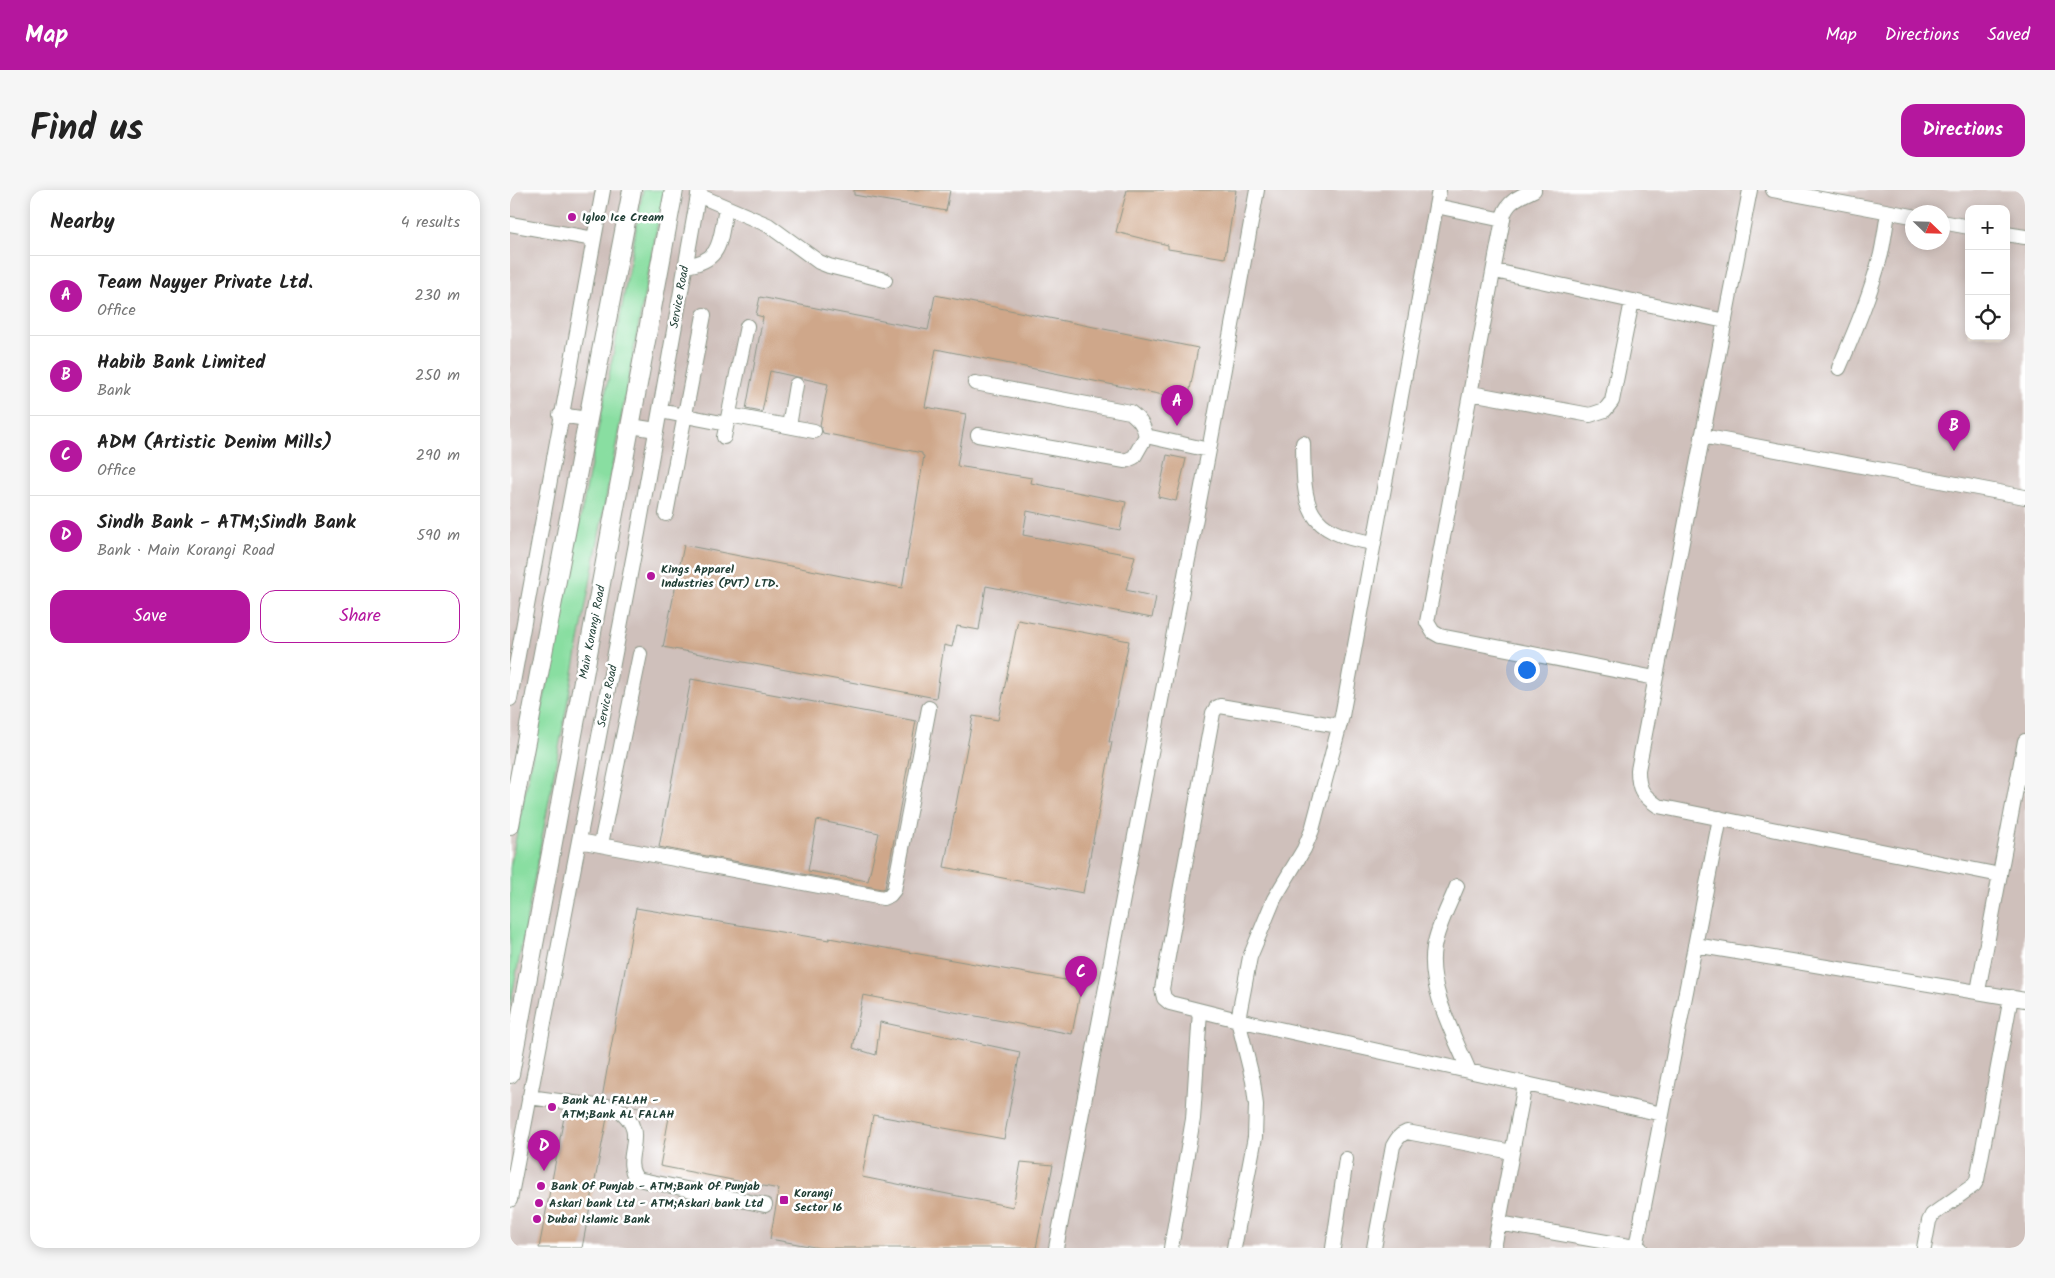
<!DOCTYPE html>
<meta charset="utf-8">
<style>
body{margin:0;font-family:Kalam,sans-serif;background:#f6f6f6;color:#222}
.controls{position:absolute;right:15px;top:15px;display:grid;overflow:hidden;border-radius:10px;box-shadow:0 2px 12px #0003}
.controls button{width:45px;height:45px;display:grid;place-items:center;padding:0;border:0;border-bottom:1px solid #e0e0e0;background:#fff;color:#222;font:25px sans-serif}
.compass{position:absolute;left:1395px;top:15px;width:45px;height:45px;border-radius:50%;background:#fff;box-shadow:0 2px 12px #0003;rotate:113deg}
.you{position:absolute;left:1016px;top:479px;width:18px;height:18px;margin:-12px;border:4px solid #fff;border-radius:50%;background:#1a73e8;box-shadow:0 0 0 8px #1a73e833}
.badge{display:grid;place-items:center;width:32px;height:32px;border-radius:50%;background:#b5179e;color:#fff;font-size:16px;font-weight:700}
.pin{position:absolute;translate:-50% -41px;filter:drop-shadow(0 1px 2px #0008)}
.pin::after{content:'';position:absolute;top:26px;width:18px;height:15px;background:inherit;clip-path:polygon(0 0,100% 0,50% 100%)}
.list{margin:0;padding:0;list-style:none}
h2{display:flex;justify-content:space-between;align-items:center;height:65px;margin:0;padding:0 20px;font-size:21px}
h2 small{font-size:16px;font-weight:400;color:#767676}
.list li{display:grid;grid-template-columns:32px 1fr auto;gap:15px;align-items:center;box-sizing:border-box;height:80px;padding:0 20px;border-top:1px solid #e0e0e0}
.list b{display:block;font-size:19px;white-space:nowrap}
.list p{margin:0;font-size:16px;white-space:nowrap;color:#767676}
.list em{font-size:16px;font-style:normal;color:#767676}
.actions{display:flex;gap:10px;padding:15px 20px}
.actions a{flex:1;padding:11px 0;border:1px solid #b5179e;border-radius:15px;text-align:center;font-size:18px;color:#b5179e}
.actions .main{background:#b5179e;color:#fff}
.icon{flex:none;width:28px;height:28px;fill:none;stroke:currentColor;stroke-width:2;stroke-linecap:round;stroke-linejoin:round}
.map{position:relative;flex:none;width:1515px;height:1058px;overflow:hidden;border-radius:15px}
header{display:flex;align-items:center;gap:30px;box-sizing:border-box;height:70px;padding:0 25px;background:#b5179e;color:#fff}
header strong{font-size:24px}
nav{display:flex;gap:28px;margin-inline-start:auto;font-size:18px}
.intro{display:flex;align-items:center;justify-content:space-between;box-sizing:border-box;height:120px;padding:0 30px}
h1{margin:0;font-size:35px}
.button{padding:12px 22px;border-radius:15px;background:#b5179e;color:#fff;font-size:18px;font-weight:700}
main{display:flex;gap:30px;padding:0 30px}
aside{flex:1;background:#fff;border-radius:15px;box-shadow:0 2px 12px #0003}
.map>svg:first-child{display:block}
.industrial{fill:#cfc0bb;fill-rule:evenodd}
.green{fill:#89dea1;stroke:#548e6a}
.building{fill:#cfa78a;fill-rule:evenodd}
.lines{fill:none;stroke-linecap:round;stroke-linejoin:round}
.minor-casing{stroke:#8b9486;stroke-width:16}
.major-casing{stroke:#8b9486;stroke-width:20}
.minor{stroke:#fff;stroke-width:14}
.major{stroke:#fff;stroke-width:18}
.poi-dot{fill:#b5179e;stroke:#fff;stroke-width:2}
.labels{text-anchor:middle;stroke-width:5;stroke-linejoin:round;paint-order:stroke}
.poi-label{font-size:12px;font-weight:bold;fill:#1f3d34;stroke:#fff;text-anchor:start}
.street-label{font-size:12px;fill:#1f3d34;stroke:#fff}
</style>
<header>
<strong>Map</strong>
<nav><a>Map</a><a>Directions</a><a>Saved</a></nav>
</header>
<div class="intro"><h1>Find us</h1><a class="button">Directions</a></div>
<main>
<aside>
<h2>Nearby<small>4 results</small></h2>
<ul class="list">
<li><span class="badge">A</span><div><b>Team Nayyer Private Ltd.</b><p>Office</p></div><em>230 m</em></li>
<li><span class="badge">B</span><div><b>Habib Bank Limited</b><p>Bank</p></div><em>250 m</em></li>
<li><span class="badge">C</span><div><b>ADM (Artistic Denim Mills)</b><p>Office</p></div><em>290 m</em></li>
<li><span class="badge">D</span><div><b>Sindh Bank - ATM;Sindh Bank</b><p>Bank · Main Korangi Road</p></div><em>590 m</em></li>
</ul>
<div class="actions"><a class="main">Save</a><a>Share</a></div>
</aside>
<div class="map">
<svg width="1515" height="1058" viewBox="0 0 1515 1058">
<rect width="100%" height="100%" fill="#fff"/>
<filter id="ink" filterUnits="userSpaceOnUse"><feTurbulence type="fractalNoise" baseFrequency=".02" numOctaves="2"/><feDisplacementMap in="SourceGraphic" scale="10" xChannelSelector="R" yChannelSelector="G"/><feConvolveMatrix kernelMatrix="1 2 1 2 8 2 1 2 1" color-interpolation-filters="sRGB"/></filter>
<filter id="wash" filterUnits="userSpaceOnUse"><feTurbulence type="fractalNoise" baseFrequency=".0096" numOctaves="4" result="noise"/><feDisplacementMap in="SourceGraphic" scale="20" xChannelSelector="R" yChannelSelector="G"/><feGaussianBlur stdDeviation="1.12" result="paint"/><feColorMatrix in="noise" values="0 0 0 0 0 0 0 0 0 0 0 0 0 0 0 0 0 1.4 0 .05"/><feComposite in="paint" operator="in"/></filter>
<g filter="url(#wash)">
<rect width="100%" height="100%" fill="#f7ead8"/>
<path class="industrial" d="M0,0H1515V1058H0ZM1459,19H1496V146H1459ZM1402,22H1432V52H1402Z"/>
<path class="green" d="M133,0H154L0,817V678L105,156Z"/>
<g id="blocks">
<path class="building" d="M344,0H440L436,21L344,5Z
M617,0H726L715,68L658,59V55L606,42Z
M425,105L688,158L678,210L426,159L415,217L456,224L447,276L522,288L521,293L616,312L610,340L517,321L513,345L625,366L616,400L646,407L642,428L476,396L469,440L447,436L442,457L434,455L426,508L153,457L174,355L392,398L414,266L412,265V263L313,243L310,235L318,194L260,181L252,222L236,219L253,127L246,125L250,107L418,140Z
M657,265L676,269L666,311L648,307Z
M508,430L619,451L599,552H602L573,703L434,677L463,526L488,530Z
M181,489L406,531L375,698L372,699L149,657ZM307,630L369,643L358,691L298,681Z
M126,718L319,750V748L572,793L562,844L353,805L343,858L366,865L370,832L510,862L494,949L363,925L352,987L503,1017L511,972L543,975L526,1058H310L260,1049L269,999L150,976L160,922L116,915L109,910L92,908Z
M55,922L97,928L72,1058H29Z"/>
</g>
</g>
<g filter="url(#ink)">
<use href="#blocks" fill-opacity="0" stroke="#8b9486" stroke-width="1"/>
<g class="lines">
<g class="minor-casing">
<path id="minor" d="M1024,0C1011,6 999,10 994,24L917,432L923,442L930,446L1145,488
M1240,0L1128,580C1128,599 1132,605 1148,616L1490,685
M1263,0L1402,26
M188,5L258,35L309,72L319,76L375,90
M926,16L993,30
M1432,32L1459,37
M0,34L84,49
M1496,44L1515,47
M175,76C213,71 209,51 216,19
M985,81L1215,131
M1329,178C1345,141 1361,103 1371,64C1374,50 1376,36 1378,22
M465,193L620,222C629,229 634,235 636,246L699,260
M961,203L1080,225L1095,220L1102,211L1122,111
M150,221L217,234
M50,225L77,229
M219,225L304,241
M121,236L146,240
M279,236L286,195
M468,245L615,271L624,267L636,246
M1192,246L1515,307
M214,247L237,136
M793,253C794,316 793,342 864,353
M156,324L194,125
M0,509L93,0
M829,536L710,516L706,518L703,523L652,799L654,808L660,813L728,830L1152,924
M69,651L373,708L380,705L384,700L419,518
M91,654L130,464
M947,696C939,716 928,735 924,757C917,797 944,845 959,881
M1185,755L1515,810
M1468,801L1515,551
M19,907L108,919C142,944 109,967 127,989L255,1015
M0,1010L128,343L189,0
M989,1033L1130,1058
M1126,1057L1210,628
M546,1058L699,260L747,0
M661,1058L683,929L690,821
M724,1058L745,947L746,915L743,891L728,830L740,767L764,709L794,659L802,640L832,526L929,0
M823,1058L836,969
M864,1058L883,956C887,949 889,945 897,942L1002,962
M984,1058L1015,894
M1414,1058L1419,1031L1422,1025L1464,995L1467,990L1501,807"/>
</g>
<g class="major-casing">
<path id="major" d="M0,635L122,0
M0,884L164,0"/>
</g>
<use href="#minor" class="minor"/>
<use href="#major" class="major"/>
</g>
</g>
<g class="poi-dot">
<circle cx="62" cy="27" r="5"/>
<circle cx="141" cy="386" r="5"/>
<circle cx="42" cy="917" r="5"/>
<circle cx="31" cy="996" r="5"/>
<rect x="269" y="1005" width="10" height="10" rx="2.5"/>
<circle cx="29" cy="1013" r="5"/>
<circle cx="27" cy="1029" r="5"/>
</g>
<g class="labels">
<g class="poi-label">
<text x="72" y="31">Igloo Ice Cream</text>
<text x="151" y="383">Kings Apparel<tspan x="151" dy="14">Industries (PVT) LTD.</tspan></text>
<text x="52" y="914">Bank AL FALAH -<tspan x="52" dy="14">ATM;Bank AL FALAH</tspan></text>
<text x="41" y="1000">Bank Of Punjab - ATM;Bank Of Punjab</text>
<text x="284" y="1007">Korangi<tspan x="284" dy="14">Sector 16</tspan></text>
<text x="39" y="1017">Askari bank Ltd - ATM;Askari bank Ltd</text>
<text x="37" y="1033">Dubai Islamic Bank</text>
</g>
<g class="street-label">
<text transform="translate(169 107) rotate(-80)" y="4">Service Road</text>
<text transform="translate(82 442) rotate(-79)" y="4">Main Korangi Road</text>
<text transform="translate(97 506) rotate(-79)" y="4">Service Road</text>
</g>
</g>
</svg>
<div class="controls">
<button>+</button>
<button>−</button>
<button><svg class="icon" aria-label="locate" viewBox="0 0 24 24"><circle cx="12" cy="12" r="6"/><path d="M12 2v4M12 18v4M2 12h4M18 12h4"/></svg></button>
</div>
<svg class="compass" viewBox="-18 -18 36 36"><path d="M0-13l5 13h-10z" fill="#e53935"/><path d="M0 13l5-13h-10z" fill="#767676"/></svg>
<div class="you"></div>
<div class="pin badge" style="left:667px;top:236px">A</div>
<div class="pin badge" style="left:1444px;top:261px">B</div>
<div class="pin badge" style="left:571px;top:807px">C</div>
<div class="pin badge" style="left:34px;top:981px">D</div>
</div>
</main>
